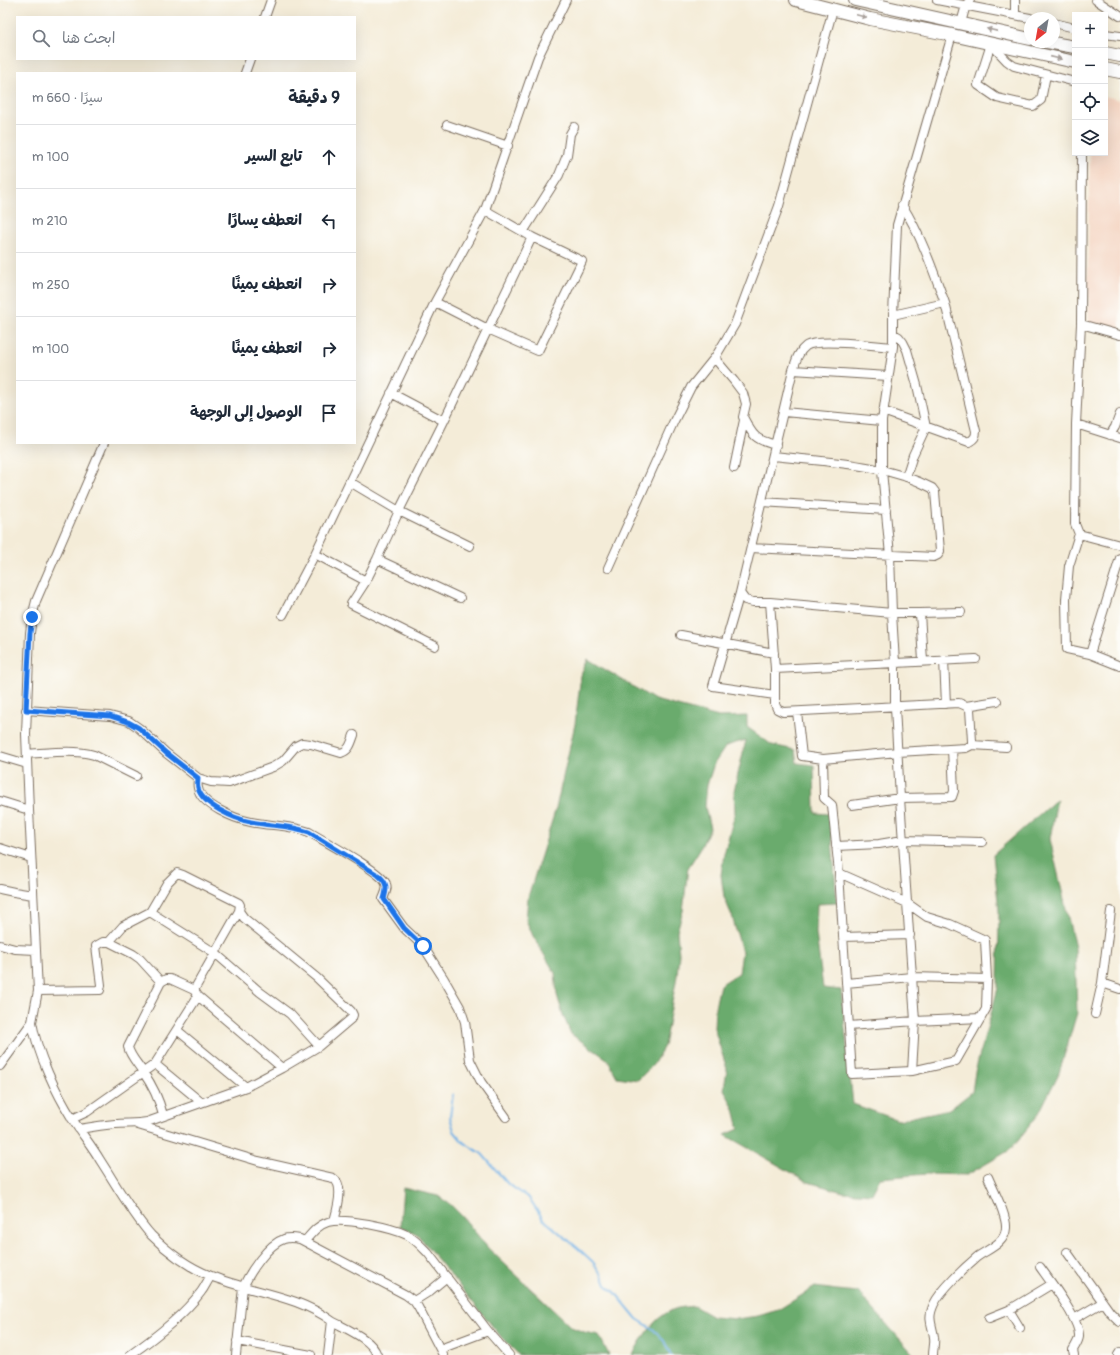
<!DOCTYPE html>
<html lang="ar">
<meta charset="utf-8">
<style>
body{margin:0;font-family:Pangolin,"Playpen Sans Arabic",sans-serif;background:#f2f2f3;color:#1f2937;direction:rtl}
.controls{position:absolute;right:12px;top:12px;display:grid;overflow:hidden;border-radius:0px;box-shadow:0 4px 16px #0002}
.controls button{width:36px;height:36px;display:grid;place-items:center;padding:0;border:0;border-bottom:1px solid #e0e1e3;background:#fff;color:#1f2937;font:20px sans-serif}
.compass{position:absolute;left:1024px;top:12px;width:36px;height:36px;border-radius:50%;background:#fff;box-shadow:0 4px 16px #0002;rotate:211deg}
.stop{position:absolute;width:12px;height:12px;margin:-9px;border:3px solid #1a73e8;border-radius:50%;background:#fff}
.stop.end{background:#1a73e8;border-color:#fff;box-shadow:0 1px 4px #0008}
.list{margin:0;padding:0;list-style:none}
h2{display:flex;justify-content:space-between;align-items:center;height:52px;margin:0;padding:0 16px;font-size:17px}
h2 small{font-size:13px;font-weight:400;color:#747a83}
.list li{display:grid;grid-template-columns:26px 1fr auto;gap:12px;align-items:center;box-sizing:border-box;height:64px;padding:0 16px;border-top:1px solid #e0e1e3}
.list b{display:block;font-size:15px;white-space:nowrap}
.list em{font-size:13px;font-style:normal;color:#747a83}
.icon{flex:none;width:22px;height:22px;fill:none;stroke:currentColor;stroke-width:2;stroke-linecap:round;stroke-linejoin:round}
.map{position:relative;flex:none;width:1120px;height:1355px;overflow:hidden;direction:ltr}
.search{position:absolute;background:#fff;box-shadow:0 4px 16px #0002;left:16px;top:16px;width:340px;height:44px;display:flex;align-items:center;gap:10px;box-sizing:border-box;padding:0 14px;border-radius:0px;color:#747a83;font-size:15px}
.panel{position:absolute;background:#fff;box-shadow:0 4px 16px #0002;left:16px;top:72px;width:340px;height:372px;border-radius:0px;direction:rtl}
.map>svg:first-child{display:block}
.built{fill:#f4d3c0}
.forest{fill:#6bab6d;stroke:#536a46}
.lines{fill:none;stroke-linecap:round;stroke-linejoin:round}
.stream{stroke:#73b2e6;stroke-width:2}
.minor-casing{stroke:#7c6e5f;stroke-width:10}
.highway-casing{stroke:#7c6e5f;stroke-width:14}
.minor{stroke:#fff;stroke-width:8}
.highway{stroke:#fff;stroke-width:12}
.oneway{fill:#a79f9a}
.route{stroke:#1a73e8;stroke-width:5}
</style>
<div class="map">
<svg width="1120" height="1355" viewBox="0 0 1120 1355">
<rect width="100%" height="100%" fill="#fdfcf7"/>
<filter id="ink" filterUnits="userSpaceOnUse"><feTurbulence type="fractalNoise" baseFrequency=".025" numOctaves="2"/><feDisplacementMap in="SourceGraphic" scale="8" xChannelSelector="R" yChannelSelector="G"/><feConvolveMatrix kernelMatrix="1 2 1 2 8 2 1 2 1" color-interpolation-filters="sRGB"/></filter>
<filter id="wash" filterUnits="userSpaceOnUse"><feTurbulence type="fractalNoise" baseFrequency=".012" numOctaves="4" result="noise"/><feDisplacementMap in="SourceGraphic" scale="16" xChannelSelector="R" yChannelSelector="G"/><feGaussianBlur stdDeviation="0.9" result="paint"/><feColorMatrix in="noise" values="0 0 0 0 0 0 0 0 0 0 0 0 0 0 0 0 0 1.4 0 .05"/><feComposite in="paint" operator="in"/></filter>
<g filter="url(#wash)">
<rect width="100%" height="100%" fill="#f4ecd8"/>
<path class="built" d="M1105,96L1120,100V333L1089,323L1088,263L1090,153H1105Z"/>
<path class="forest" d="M588,659L655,700L719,717L747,716V727L772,745L795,750L797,763L814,765L815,813L830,814L837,903L817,904L816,933L823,988L841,990L853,1104L898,1120L950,1109L972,1092L975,1072L998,988L999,911L993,855L1057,799L1050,839L1075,948L1077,1013L1059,1073L1038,1115L1010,1150L967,1175L927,1174L880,1178L872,1194L843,1192L808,1182L725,1135L739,1129L734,1109L724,1089L727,1069L714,1028L715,1007L720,985L739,973L742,952L732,916L724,897L721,875L724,854L735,813L734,791L746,740L726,746L714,764L707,785L705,807L710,828L700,849L688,868L683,911L677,931L679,954L677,976L664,1046L653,1065L638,1080L617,1077L607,1059L571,1034L563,1015L557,995L555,973L533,936L526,920L528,897L556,808L575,724L581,675Z
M403,1188L438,1196L451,1205L462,1216L488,1248L571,1327L584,1332L599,1335L609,1355H519L502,1338L417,1234L400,1226Z
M815,1287L837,1290L858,1292L914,1355H633C641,1338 654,1318 672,1310C678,1307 687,1307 694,1306L713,1317L736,1319L758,1316L778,1310Z"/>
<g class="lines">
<path class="stream" d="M453,1094L450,1117L454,1131L463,1142L482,1154L508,1184L529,1198L543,1219L580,1250L593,1262L603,1277L606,1285L614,1291L637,1319L653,1329L664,1341L671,1355"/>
</g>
</g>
<g filter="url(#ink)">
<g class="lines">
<g class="minor-casing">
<path id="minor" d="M937,0L1030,18
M1015,0V15
M1096,0L1120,16
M265,17L271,0
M961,23L966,5L970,0
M1054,23L1075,28
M1105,34L1120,36
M991,44L978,85L997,98L1033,106L1041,100L1046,75
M991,44L1007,61L1014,66L1075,82
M245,73L250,59
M447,125L508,146
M1082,153L1081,324L1076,424L1120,438
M523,232L559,175L567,155L570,134L574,127
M435,302L488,329L538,351L582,261L532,237L485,210
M893,315L945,303
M1081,324L1120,335
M894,334L899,337L903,342L907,350L917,385L926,427L913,455L906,477
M893,347C877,346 817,338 806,346C798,352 796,361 793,370L740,593L745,600L753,602H770L892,613H920L961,612
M716,356L717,361L734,381L743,393L746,404L743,417C753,436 755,440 776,445
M793,370L888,376
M391,393L444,421
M883,411L969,442C974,439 976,437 976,431L945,303C933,270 921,235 902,205
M784,412L882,421
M1076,424L1075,524L1079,534
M1110,435L1115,427L1120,414
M734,468L744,420
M350,482L399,511L470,546
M762,502L886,510
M751,548L934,557L938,555L940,551L935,492L932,488C885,463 826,462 773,456
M315,554L366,581
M1120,558L1090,654L1120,666
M377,559L460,598
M608,568L673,423L691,387L716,356L735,324L779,206L833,9
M740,593L713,686L775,695
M770,602L775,669V704L777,709L783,712L959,703L966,706L970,709L972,741V745L966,748L898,752L823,759
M920,613L923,661
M283,615L315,554L435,302L485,210L538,57L566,0
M681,635L774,653
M435,646L351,604L366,581L377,559L399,511L444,421L532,237
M1090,654L1067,649L1066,599L1069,566L1079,534L1120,545
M944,660L946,704
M775,669L976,659
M966,706L997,701
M26,710L110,716L129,721L139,728L166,753L198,778L211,782L229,783L273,767L283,761L296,746L302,743L311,744L341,753C350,750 351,743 354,735
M797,712L802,756L823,759L824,798L832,805L839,873L852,1074L912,1071L956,1061L986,1009L987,979L985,940L950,924L927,917L907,903L839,873
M972,745L1006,747
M27,754C47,753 74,749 94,755L136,776
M0,756L27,764
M198,778C198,781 197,785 198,788C201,805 235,819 251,822C270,826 291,825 309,832C322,840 383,872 386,884C388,889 385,894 383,899L404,928L423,946L444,979L460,1007L465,1022L470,1060L481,1082L506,1117
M0,801L29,810
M852,805L900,798L952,797L954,791L952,749
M836,846L879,844L903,840L982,842
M0,848L31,858
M0,889L14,892L33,895
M150,912L215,953L260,992L290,1014L319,1046
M843,937L910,935
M109,942L133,954L140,959L161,982L166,979H170L194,990L198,996L282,1068
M0,945L15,949L36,950
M161,982L128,1047C130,1056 138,1064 143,1072C153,1086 159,1099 163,1115
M846,983L912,977L987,979
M1102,983L1120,989
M194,990L239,911
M38,991L100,990L101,985L96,946L103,942H109L123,926L150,912L167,883L177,873L183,875L239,903L240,905L239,911L244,918L317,978L351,1011L353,1015L352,1018L319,1046L282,1068L246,1087L147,1122C136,1124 126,1123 115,1124C103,1125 91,1127 79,1129
M1095,1014L1102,983L1111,911
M32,1022C37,1053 56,1093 73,1120C81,1133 92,1146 100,1160C115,1183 133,1215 151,1235C168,1252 188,1267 211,1276C252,1293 295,1294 332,1321L328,1355
M849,1026L915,1021L981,1018
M177,1030L246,1087
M155,1064L201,1102
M0,1066L32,1022L38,991L29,810L26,734L30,633L32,617L36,601L104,443
M912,1071L915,1021L900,798L895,707V663L892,613L890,555L882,471V421L893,347V315L897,225L952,35
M72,1119L87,1112L155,1064L198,996
M138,1125L258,1161L333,1178C345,1185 337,1210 334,1221
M305,1241C312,1233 318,1225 328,1222C344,1217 393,1228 407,1235C416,1240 422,1247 428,1253L488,1331L509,1355
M1067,1252L1110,1312L1120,1322
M1040,1267C1050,1281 1080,1320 1079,1336C1079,1341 1075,1346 1073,1350L1074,1355
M414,1301L430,1291L447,1277
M1009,1310L1020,1328
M989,1318L1009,1310L1052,1284
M1074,1319L1103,1302
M332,1321C346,1329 372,1339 377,1355
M237,1341L311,1355
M440,1349L488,1331
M130,1355C156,1337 182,1317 201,1292C205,1287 207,1281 211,1276
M236,1355L243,1287C250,1272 268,1244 284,1239C289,1237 295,1238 300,1239L406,1295L414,1301L418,1307L443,1355
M933,1355C933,1349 935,1343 934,1337C932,1323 927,1319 934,1304C940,1291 965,1267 977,1257C988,1249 1005,1244 1006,1228C1007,1215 993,1189 988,1177
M1118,1355L1120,1352"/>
</g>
<g class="highway-casing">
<path id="highway" d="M796,0L870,19L952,35L1075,62
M855,0L1030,39
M1047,42L1075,47
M1105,53L1120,56
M1105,69L1120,72"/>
</g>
<use href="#minor" class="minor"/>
<use href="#highway" class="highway"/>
</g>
<defs><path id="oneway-solid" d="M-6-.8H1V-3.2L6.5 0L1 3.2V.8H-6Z"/></defs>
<g class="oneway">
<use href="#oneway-solid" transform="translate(861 16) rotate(15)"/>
<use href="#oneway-solid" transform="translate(992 30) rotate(-167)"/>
<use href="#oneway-solid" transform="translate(1056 58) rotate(13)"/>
</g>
</g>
<g class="lines" filter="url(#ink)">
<path class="route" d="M32,617L30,633L26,710L110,716L128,722L139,728L166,753L198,778C198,781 197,785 198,788C202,805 235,819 251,822C270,826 291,825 309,832L378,875C388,883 387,888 384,899L404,928L423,946"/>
</g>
</svg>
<div class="controls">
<button>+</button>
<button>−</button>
<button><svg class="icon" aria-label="locate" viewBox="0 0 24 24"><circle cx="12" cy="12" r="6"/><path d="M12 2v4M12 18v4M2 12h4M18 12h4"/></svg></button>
<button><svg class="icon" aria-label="layers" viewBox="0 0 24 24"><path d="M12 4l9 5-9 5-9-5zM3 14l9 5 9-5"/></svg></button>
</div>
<svg class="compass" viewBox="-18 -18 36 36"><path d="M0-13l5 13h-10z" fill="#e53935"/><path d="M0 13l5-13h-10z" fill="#747a83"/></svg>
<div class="stop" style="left:423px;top:946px"></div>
<div class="stop end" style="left:32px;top:617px"></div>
<div class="search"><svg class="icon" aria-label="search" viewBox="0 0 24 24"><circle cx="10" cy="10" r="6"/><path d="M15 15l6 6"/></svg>ابحث هنا</div>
<section class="panel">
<h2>9 دقيقة<small>سيرًا · 660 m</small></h2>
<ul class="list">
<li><svg class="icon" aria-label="ahead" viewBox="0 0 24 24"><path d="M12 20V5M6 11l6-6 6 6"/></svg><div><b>تابع السير</b></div><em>100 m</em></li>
<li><svg class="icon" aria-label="left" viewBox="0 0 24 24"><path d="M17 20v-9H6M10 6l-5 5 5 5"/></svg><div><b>انعطف يسارًا</b></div><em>210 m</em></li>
<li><svg class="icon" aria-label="right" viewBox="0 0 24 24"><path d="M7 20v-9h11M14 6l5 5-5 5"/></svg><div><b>انعطف يمينًا</b></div><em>250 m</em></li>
<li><svg class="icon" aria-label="right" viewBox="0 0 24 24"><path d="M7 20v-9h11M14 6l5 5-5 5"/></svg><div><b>انعطف يمينًا</b></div><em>100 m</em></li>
<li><svg class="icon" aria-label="arrive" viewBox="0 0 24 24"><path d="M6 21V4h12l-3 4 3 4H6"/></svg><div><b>الوصول إلى الوجهة</b></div></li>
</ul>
</section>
</div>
